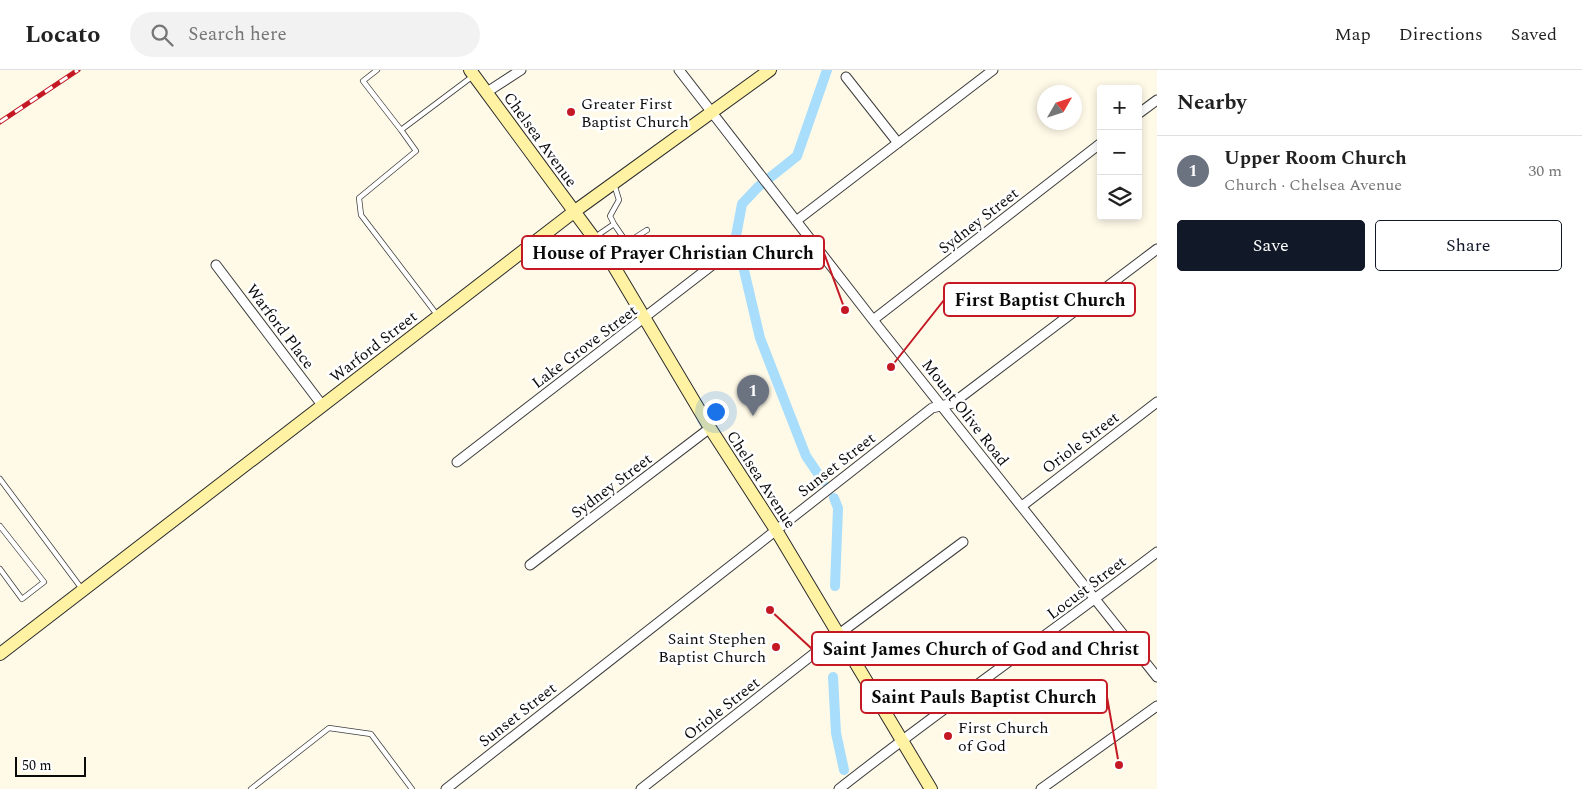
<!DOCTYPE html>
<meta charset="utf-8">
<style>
body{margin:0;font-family:Spectral,serif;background:#f2f2f2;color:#222}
.controls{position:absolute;right:15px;top:15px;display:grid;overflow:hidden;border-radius:5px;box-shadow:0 2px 8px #0003}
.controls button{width:45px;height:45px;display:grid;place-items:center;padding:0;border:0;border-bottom:1px solid #e0e0e0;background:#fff;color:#222;font:25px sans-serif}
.compass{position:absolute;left:1037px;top:15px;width:45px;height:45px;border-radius:50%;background:#fff;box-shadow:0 2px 8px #0003;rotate:51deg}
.scale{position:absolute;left:15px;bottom:12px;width:71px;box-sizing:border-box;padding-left:5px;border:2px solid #0a0a0a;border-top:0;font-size:14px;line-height:18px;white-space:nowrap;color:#0a0a0a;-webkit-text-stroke:4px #fff;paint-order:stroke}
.you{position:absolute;left:715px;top:341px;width:18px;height:18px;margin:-12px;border:4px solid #fff;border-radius:50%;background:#1a73e8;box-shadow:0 0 0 8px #1a73e833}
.badge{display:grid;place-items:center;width:32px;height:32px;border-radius:50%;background:#111827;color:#fff;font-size:16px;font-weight:700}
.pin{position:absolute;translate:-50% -41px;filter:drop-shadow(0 1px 2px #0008)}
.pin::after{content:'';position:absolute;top:26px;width:18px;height:15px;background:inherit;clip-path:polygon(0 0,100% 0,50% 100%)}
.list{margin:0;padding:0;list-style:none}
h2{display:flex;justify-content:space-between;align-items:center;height:65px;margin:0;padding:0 20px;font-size:21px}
h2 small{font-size:16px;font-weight:400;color:#767676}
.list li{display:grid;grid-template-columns:32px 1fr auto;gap:15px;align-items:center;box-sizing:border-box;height:70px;padding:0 20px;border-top:1px solid #e0e0e0}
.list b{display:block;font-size:19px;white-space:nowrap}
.list p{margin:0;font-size:16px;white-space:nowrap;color:#767676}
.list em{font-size:16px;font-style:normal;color:#767676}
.actions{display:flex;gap:10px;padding:15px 20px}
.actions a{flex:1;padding:11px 0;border:1px solid #111827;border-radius:5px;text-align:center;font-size:18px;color:#111827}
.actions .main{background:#111827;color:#fff}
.icon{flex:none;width:28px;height:28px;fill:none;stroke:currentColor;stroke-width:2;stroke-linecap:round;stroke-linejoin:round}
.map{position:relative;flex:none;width:1157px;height:719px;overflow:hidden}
header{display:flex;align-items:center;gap:30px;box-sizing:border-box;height:70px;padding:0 25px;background:#fff;border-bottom:1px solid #e0e0e0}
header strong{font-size:24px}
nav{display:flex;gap:28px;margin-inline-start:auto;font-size:18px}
.search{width:350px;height:45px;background:#f2f2f2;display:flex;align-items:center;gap:12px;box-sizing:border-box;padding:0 18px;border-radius:28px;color:#767676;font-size:19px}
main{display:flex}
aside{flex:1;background:#fff}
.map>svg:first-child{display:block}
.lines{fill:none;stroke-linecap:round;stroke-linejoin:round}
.canal{stroke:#a8ddfb;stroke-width:10}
.lane-casing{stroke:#3d3d3d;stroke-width:6}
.street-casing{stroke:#3d3d3d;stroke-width:11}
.secondary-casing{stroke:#2c2c2c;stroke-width:14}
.lane{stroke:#fff;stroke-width:4.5}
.street{stroke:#fff;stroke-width:9}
.secondary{stroke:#fff3a3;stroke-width:12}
.rail-casing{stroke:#c41924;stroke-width:5}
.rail{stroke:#fff;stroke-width:3;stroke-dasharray:9;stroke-linecap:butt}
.poi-dot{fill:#c41924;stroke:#fff;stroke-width:2}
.labels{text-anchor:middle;stroke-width:5;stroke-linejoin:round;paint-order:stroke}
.poi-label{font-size:16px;fill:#0a0a0a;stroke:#fff;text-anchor:start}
.street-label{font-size:16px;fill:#0a0a0a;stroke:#fff}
.leader{fill:none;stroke:#c41924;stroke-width:2}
.callout-dot{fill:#c41924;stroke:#fff;stroke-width:2}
.callout{fill:#fff;stroke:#c41924;stroke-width:2}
.callout-label{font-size:18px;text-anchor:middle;font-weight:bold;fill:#0a0a0a}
</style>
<header>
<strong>Locato</strong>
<div class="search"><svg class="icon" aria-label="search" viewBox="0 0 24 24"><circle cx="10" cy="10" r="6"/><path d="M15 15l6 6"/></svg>Search here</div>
<nav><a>Map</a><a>Directions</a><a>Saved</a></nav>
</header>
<main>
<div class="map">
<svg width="1157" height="719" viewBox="0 0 1157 719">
<rect width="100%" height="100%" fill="#fffae8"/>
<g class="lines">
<path class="canal" d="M823,411L806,386L760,268L736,166L742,134L758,117L797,86L827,0
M834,428L838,438L835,516
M833,607L836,663L844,700"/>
<g class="lane-casing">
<path id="lane" d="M377,0L363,11L401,60
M614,154L610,146L619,130L614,114
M595,167L614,154L627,173
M608,185L647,160
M438,246L361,145L359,128L416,81L401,60L473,6
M0,409L82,519
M0,456L44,512L22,529L0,499
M251,719L329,658L371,664L412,719"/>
</g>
<g class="street-casing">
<path id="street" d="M679,0L873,250L1157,607
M846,7L898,73
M487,22L521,0
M1138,44L1157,30
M796,151L993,0
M216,195L322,335
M873,250L1101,73
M457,392L728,183
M1022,436L1157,332
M530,495L710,358
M446,719L932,338L953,333L1157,179
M641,719L839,564L963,472
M839,719C943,637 1052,562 1157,482
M1041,719L1157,636"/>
</g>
<g class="secondary-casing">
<path id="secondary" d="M470,0L610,190L710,358L776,460L931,719
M0,584L575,141L770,0"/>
</g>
<use href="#lane" class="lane"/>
<use href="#street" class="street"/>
<use href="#secondary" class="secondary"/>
<g class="rail-casing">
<path id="rail" d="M0,52L78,0"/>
</g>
<use href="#rail" class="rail"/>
</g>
<g class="poi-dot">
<circle cx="571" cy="42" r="5"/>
<circle cx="776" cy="577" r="5"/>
<circle cx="948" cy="666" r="5"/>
</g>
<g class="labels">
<g class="poi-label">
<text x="581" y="39">Greater First<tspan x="581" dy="18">Baptist Church</tspan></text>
<text x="766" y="574" text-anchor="end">Saint Stephen<tspan x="766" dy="18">Baptist Church</tspan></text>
<text x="958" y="663">First Church<tspan x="958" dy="18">of God</tspan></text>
</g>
<g class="street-label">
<text transform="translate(541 69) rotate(54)" y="6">Chelsea Avenue</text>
<text transform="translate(978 150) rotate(-38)" y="6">Sydney Street</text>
<text transform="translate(281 256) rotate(53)" y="6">Warford Place</text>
<text transform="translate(373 276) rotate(-38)" y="6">Warford Street</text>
<text transform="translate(584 276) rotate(-37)" y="6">Lake Grove Street</text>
<text transform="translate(966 342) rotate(52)" y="6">Mount Olive Road</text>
<text transform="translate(1080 372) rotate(-37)" y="6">Oriole Street</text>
<text transform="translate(836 394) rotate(-38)" y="6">Sunset Street</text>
<text transform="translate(762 409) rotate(57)" y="6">Chelsea Avenue</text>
<text transform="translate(611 415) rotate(-37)" y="6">Sydney Street</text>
<text transform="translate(1086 517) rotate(-37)" y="6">Locust Street</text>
<text transform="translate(721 638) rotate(-38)" y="6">Oriole Street</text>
<text transform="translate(517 644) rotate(-38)" y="6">Sunset Street</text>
</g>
</g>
<path class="leader" d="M845 240L824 183M891 297L944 230M770 540L812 579M1119 695L1107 627"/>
<g class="callout-dot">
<circle cx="845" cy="240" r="5"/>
<circle cx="891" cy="297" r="5"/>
<circle cx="770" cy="540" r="5"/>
<circle cx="1119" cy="695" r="5"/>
</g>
<g class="callout">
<rect x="522" y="166" width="302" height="33" rx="5"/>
<rect x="944" y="213" width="191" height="33" rx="5"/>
<rect x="812" y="562" width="337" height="33" rx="5"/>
<rect x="861" y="610" width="246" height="33" rx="5"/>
</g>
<g class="callout-label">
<text x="673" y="189">House of Prayer Christian Church</text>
<text x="1040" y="236">First Baptist Church</text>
<text x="981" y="585">Saint James Church of God and Christ</text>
<text x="984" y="633">Saint Pauls Baptist Church</text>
</g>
</svg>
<div class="controls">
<button>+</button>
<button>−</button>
<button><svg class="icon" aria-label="layers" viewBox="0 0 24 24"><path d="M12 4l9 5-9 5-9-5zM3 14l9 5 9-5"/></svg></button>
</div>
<svg class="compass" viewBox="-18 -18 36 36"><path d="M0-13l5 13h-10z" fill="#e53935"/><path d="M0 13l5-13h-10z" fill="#767676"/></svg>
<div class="scale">50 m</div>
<div class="you"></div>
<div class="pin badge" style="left:753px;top:346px;background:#6b7280">1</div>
</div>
<aside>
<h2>Nearby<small></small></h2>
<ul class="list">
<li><span class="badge" style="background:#6b7280">1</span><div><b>Upper Room Church</b><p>Church · Chelsea Avenue</p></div><em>30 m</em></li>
</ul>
<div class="actions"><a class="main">Save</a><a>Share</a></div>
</aside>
</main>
